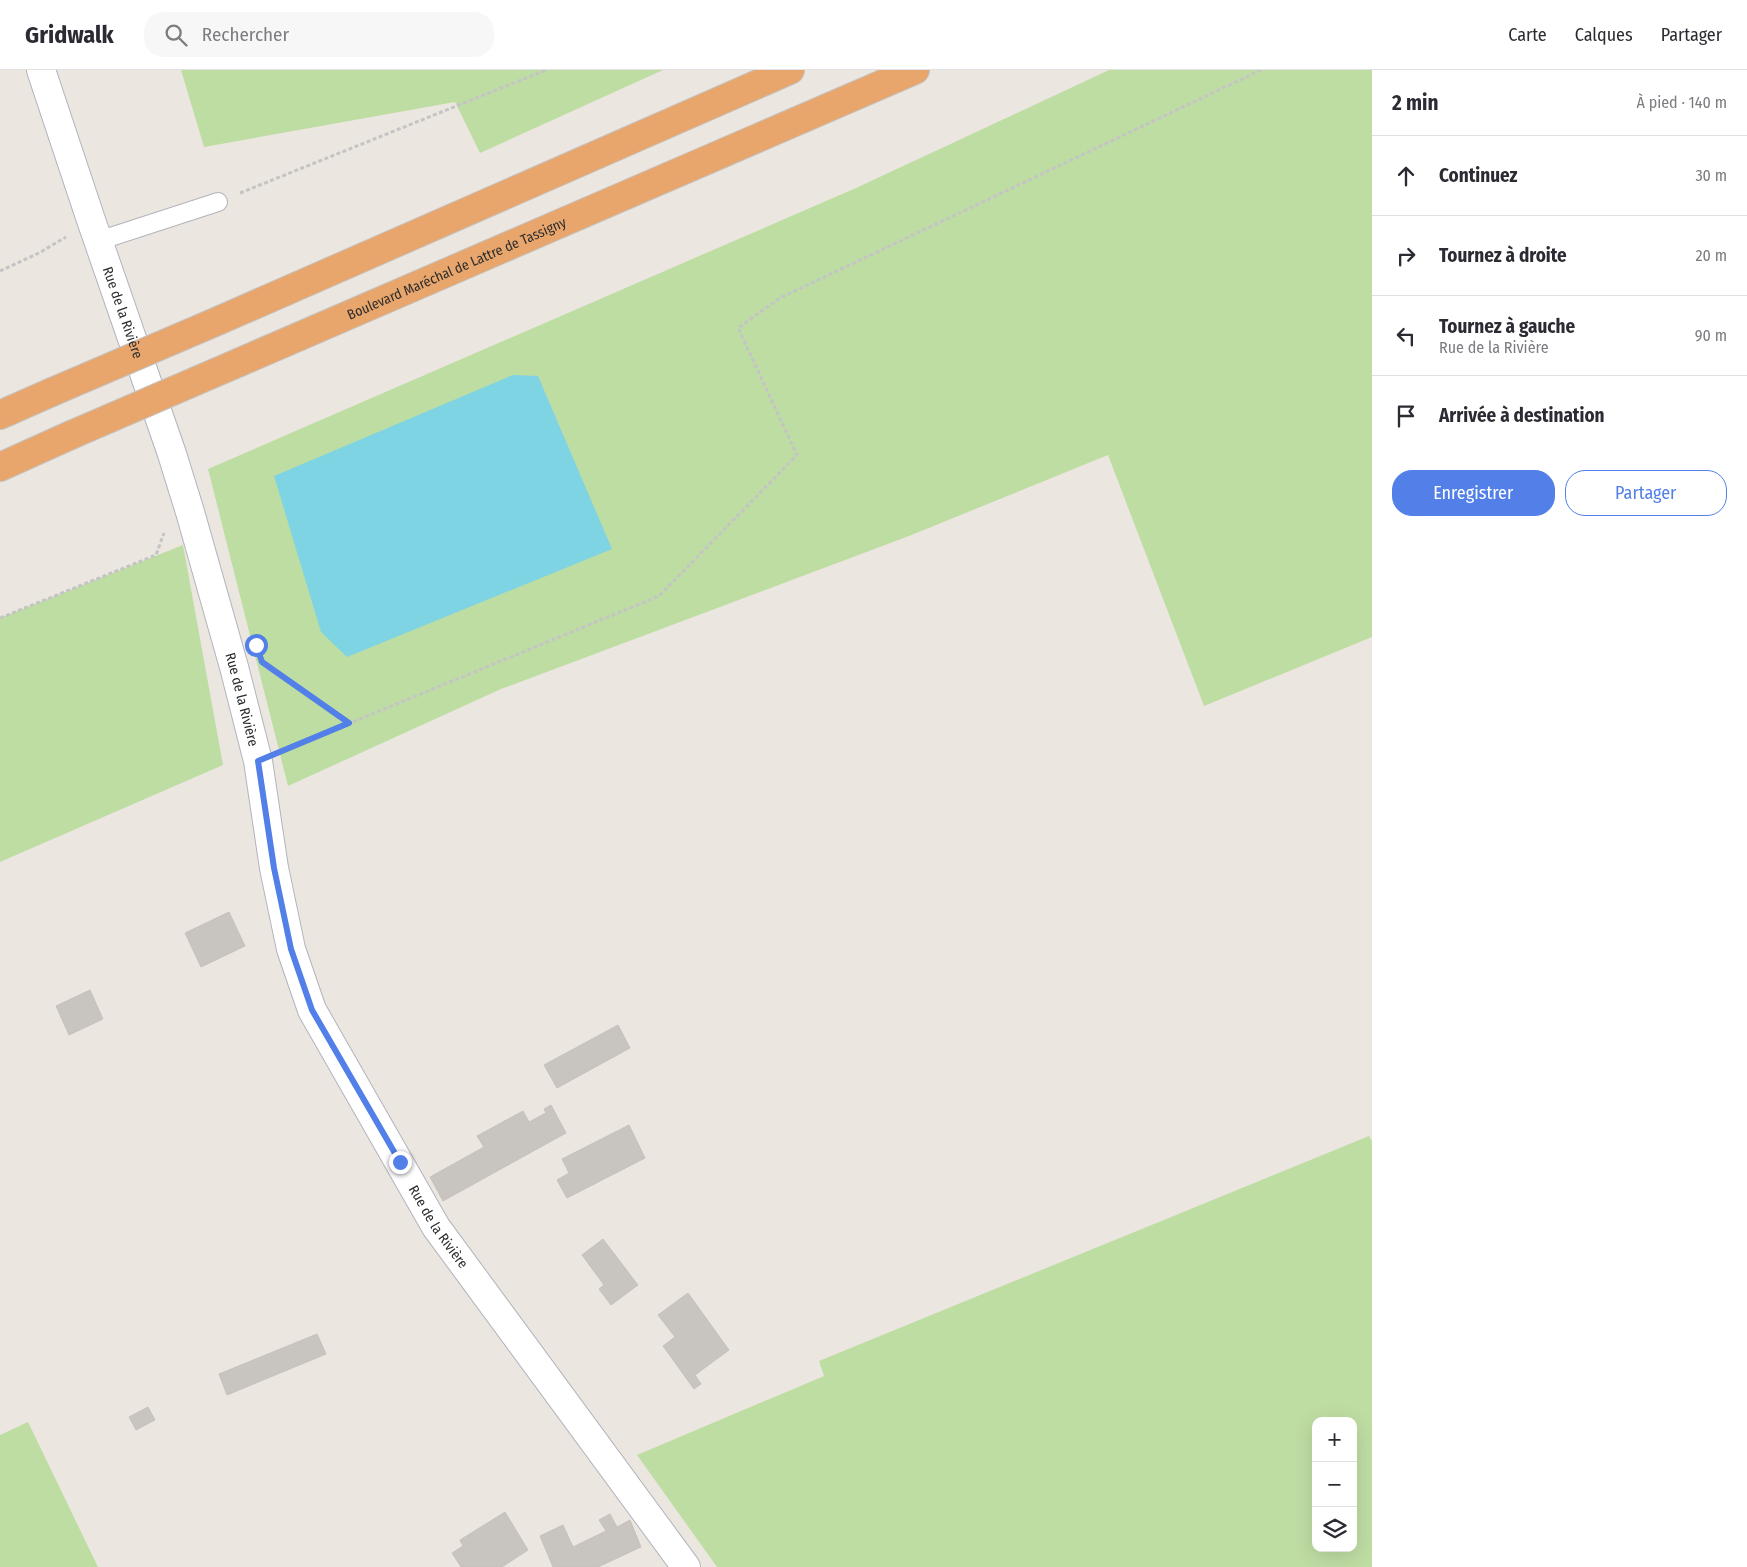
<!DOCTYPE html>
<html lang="fr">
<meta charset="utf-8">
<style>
body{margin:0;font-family:"Fira Sans Condensed",sans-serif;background:#f7f7f7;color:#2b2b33}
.controls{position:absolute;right:15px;bottom:15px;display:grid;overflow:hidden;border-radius:10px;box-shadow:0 5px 20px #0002}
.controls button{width:45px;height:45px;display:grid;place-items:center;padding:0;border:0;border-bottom:1px solid #e1e1e2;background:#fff;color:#2b2b33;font:25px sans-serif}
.stop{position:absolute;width:15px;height:15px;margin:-11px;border:4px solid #5280e8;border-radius:50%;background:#fff}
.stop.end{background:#5280e8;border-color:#fff;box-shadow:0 1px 5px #0008}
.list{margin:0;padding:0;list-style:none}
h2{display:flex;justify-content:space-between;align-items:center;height:65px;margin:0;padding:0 20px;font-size:21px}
h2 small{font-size:16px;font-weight:400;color:#7c7c81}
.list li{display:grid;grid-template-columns:32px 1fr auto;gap:15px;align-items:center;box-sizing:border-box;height:80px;padding:0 20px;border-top:1px solid #e1e1e2}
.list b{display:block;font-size:19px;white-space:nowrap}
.list p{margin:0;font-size:16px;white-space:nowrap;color:#7c7c81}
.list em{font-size:16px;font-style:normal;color:#7c7c81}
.actions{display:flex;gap:10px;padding:15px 20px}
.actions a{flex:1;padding:11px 0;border:1px solid #5280e8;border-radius:20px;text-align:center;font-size:18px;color:#5280e8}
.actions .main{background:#5280e8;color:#fff}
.icon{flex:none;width:28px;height:28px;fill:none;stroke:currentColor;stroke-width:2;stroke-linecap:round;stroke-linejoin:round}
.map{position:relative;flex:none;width:1372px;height:1497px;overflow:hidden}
header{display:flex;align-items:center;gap:30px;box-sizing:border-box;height:70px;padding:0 25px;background:#fff;border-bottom:1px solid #e1e1e2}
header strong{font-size:24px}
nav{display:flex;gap:28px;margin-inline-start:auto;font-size:18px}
.search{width:350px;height:45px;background:#f7f7f7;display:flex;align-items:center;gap:12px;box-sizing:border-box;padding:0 18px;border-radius:20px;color:#7c7c81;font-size:19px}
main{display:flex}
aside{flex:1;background:#fff}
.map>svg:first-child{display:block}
.green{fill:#bedda3;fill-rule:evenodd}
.water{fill:#7fd4e3}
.building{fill:#c8c4bf;stroke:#c8c1ba}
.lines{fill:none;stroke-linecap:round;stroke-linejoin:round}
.service-casing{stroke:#b1b4bb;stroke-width:20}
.tertiary-casing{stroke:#b1b4bb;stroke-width:30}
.trunk-casing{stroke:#c4c4c4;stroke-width:30}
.path{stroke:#c4c4c4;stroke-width:3;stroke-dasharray:4 2.5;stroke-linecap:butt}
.service{stroke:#fff;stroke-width:18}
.tertiary{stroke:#fff;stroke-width:28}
.trunk{stroke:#e8a66c;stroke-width:28}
.trunk-bridge-casing{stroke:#c4c4c4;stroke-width:30;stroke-linecap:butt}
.trunk-bridge{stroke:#e8a66c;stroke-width:28}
.route{stroke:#5280e8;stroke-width:6}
.labels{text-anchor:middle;stroke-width:5;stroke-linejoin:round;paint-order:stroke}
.street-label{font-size:14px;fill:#2c2c2c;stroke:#fff}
</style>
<header>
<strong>Gridwalk</strong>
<div class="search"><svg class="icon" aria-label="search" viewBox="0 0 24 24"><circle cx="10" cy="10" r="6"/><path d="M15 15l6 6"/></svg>Rechercher</div>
<nav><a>Carte</a><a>Calques</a><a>Partager</a></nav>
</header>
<main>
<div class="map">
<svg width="1372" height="1497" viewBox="0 0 1372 1497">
<rect width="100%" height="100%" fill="#ece6e0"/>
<path class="green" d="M181,0H663L480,83L455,32L204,77Z
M1109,0H1372V567L1204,636L1108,385L909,466L501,619L288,716L208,399L856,118Z
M183,475L223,695L0,792V548Z
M1369,1066L1372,1071V1497H717L637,1385L824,1306L819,1291ZM1316,1351H1353V1478H1316Z
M28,1352L98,1497H0V1365Z"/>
<path class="water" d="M513,305L538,306L612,479L347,587L321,562L274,406Z"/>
<path class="building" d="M229,842L245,876L201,897L185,863Z
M90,920L103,949L69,965L56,936Z
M618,955L630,978L557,1018L544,995Z
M551,1035L566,1063L443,1131L430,1107L484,1077L477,1066L523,1041L529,1052L546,1043L544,1039Z
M629,1055L645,1088L567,1128L557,1110L569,1103L562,1089Z
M603,1169L638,1215L611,1235L599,1219L604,1215L582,1185Z
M688,1223L729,1280L695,1305L701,1314L694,1319L663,1276L675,1267L658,1245Z
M317,1264L326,1284L227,1325L219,1304Z
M148,1337L155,1350L136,1360L129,1347Z
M505,1442L528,1480L502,1497H461L452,1483L463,1476L460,1470Z
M610,1444L617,1457L630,1450L641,1477L598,1497H553L540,1466L563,1455L573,1477L606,1461L599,1450Z"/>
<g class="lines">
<g class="service-casing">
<path id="service" d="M98,171L218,132"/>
</g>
<g class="tertiary-casing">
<g id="tertiary">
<path id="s1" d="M41,0L91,150L172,384L190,442L234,597L258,691L274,798L291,879L312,940L436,1157L686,1497"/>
</g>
</g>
<g class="trunk-casing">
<g id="trunk">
<path d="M220,250L790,0"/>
<path id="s2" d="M240,292L915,0"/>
<path d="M0,345L52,322"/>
<path d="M0,397L71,365"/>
</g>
</g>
<path class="path" d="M240,123L546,0
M0,201L39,183L66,167
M0,548L156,485L164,463
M266,595L349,653
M287,679L659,526L797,385L738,258L780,228L1261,0"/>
<use href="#service" class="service"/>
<use href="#tertiary" class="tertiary"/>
<use href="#trunk" class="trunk"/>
<g class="trunk-bridge-casing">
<path id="trunk-bridge" d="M52,322L220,250
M71,365L240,292"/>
</g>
<use href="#trunk-bridge" class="trunk-bridge"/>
</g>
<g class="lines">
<path class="route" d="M256,575L262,592L349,653L258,691L274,798L291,879L312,940L400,1092"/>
</g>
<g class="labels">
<g class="street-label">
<text dy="5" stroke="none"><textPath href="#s2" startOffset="236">Boulevard Maréchal de Lattre de Tassigny</textPath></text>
<text dy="5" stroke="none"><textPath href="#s1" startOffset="256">Rue de la Rivière</textPath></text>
<text dy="5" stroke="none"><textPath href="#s1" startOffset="661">Rue de la Rivière</textPath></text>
<text dy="5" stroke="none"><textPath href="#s1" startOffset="1231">Rue de la Rivière</textPath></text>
</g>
</g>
</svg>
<div class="controls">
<button>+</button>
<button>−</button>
<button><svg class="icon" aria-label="layers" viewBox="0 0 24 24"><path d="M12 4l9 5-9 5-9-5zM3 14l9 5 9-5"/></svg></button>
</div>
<div class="stop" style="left:256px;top:575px"></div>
<div class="stop end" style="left:400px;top:1092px"></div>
</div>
<aside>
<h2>2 min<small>À pied · 140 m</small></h2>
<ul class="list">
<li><svg class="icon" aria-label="ahead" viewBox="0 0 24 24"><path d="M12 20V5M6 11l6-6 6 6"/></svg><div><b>Continuez</b></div><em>30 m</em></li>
<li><svg class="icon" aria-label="right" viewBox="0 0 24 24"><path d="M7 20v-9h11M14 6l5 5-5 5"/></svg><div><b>Tournez à droite</b></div><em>20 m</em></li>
<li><svg class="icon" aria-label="left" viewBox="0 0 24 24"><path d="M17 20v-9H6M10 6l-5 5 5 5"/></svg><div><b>Tournez à gauche</b><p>Rue de la Rivière</p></div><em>90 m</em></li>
<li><svg class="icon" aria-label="arrive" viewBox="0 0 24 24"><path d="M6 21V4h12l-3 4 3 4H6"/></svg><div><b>Arrivée à destination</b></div></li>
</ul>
<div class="actions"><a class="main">Enregistrer</a><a>Partager</a></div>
</aside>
</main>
